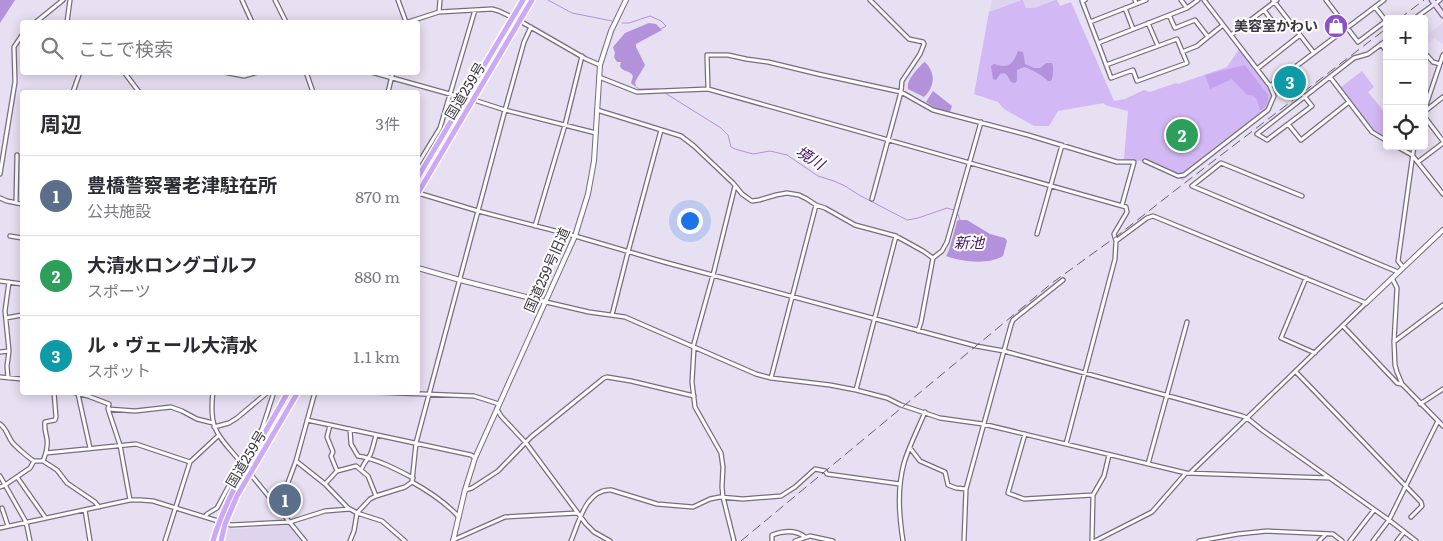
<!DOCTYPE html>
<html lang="ja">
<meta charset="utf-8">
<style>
body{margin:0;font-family:Literata,"Noto Sans JP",serif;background:#f2f2f3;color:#2b2b33}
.controls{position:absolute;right:15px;top:15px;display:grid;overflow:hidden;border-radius:5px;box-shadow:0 2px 12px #0003}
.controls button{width:45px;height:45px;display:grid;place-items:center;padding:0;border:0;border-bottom:1px solid #e1e1e2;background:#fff;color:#2b2b33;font:25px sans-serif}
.you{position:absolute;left:689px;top:220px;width:18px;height:18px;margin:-12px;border:4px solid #fff;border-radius:50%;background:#1a73e8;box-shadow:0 0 0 8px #1a73e833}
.badge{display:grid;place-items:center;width:32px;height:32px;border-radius:50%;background:#d93025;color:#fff;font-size:16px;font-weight:700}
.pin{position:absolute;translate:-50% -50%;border:2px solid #fff;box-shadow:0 1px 5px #0006}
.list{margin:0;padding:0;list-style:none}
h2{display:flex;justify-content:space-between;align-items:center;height:65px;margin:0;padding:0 20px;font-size:21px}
h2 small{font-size:16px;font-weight:400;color:#7c7c81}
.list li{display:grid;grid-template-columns:32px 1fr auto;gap:15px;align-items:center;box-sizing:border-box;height:80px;padding:0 20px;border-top:1px solid #e1e1e2}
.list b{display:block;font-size:19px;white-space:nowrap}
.list p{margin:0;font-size:16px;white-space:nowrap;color:#7c7c81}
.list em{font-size:16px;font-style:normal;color:#7c7c81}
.icon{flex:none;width:28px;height:28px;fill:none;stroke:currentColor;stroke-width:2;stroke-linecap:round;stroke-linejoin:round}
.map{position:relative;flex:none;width:1443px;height:541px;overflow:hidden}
.search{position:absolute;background:#fff;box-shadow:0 2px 12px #0003;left:20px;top:20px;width:400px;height:55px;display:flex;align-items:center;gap:12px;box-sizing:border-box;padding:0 18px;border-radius:5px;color:#7c7c81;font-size:19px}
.panel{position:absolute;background:#fff;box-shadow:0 2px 12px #0003;left:20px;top:90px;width:400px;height:305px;border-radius:5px}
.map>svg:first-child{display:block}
.built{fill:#dfd4ee}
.green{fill:#d2b8f4}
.forest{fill:#c4a2ee}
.water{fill:#b391db}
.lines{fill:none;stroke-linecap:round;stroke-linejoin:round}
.stream{stroke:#b391db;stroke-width:1}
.minor-casing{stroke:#766e80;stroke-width:5.5}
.tertiary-casing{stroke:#766e80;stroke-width:6}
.secondary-casing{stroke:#766e80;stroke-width:7}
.trunk-casing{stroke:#fff;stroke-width:8}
.minor{stroke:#fff;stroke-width:3}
.tertiary{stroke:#fff;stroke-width:4}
.secondary{stroke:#eddffc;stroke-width:4.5}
.trunk{stroke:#cea8f8;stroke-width:5}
.rail{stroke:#66616c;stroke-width:1;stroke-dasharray:10 5;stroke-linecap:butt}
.labels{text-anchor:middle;stroke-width:4;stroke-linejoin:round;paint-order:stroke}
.poi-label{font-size:14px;font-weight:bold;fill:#3c3840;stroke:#fff;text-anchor:end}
.street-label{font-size:14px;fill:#3c3840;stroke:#fff}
.water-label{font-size:15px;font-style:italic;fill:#421169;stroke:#fff}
</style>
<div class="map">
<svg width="1443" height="541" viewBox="0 0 1443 541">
<rect width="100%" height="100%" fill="#e7dff2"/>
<path class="built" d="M992,0H1020L989,12Z
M1023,0H1054L1034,8H1026Z
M1443,23V44L1434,38L1430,43L1425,36Z
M289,525L301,541H224L228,528L237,529Z"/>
<path class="green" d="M1021,0H1023L1026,8H1034L1055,0H1057L1060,6L1071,2L1114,101L1125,99L1144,90L1150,92L1176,83L1178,84L1227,67L1239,49L1268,88L1277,91L1271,110L1183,180L1141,161L1124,159L1128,111L1105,105L1104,103L1058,111L1049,126H1034L1004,109L998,102L974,94L989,12Z
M1362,71L1374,87L1368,92C1379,106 1395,119 1383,137L1374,131L1340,88Z"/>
<path class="forest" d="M1245,65L1268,95C1269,101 1266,107 1261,110H1260L1257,100L1252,95H1247L1232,79L1210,89L1205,75Z"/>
<path class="water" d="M0,0H15L0,23Z
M649,23L656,24L662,30L636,44V47L645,65L635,82L636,87L631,83L633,76C630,70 622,72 620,66L621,62H617L614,57L615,53L613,47L625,33Z
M1018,51L1023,52L1025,64L1034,68H1040L1046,63H1052C1054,67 1053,77 1051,81H1048C1045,77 1030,68 1024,67L1017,70V80L1015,83L1011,82L1007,75L1004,73L1000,74L996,80L993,79L991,66L994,64C1009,69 1013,64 1018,51Z
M925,62C936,73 935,87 924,97L908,89C906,80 916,71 922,64Z
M933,91L952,106L950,112L937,109L926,102Z
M959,220H967L990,234L1005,238L1007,241L1003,256C989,265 962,262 946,256C949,253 955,229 957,221Z"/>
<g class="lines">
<path class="stream" d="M548,0L572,13L612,21
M622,23H629L650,16L661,21L666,26L661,29
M636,87L639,89H659L660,90
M665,93L721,128L728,135L731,147L735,149L753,154L770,151L787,155L818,176L834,181L845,186L859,195L907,220L918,218L947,208L954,210
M957,212L960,220"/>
<g class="minor-casing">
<path id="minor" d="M242,0L252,22
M275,0L286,22
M398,0L406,22
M870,0L909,39L923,42L924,44L920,54L902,81L901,92L872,199
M1085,0L1082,1L1098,43L1187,8L1198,0
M1135,0L1136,4L1146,0
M1181,0L1187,8
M1204,0L1270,86L1384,0
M1273,0L1314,53
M1326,0L1358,42L1386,21L1375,7
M1125,8L1133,29
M1264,10L1276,26
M439,12L440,0
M1169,15L1175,28L1195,20L1208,37L1223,25
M1414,19L1440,0
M36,22L63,0
M67,22L70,0
M408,22L439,12L492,9L499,11L520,21L586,59L600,65
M1090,22L1136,4
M1148,23L1158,46
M1231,35L1277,0
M1098,43L1111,78L1133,70L1137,81L1187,63L1177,39L1106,65
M1381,44L1387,52
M1182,52L1197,46L1208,37
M1424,52L1433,62L1440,64
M1257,69L1300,35
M124,72L139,92
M223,72L244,76L258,72
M306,72L313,92
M371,72L464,98
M599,77L637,92L708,89L1126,207L1127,212L1114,234L1116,241L1115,259L1066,444
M1330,77L1372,132L1387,141
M708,89L707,55H728L746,59L768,62L818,74L901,92L933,110L1028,135L1117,162H1134L1122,205
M73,92L80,72
M388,92L393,72
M1304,96L1312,106L1267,140L1257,134L1354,58L1368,54L1387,40
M474,100L505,110L596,133
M597,110L681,136L694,146L733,183L742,194L749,199L752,201L759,200L776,195L787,193L799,195L807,199L816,205L825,208L855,225L896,236L923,251L933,258
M1424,111L1443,55
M1424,112L1443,97
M1424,116L1443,141
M1288,124L1301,140L1349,102
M1396,146L1412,155L1443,194
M1145,161L1178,176L1184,175L1268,110L1274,96L1270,86
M1418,162L1443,143
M422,170L418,164L440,128L475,10
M0,174L15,82L14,47L22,35
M418,193L478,211L575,236L664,262L976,346L1004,351L1242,416L1247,418L1262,430L1389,520L1416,541
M1302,196L1221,163L1192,186L1398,272
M0,198L7,201L22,204
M16,203L17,155
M535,226L565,125L582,56
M1037,234L1062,145
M10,236L22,238
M1116,241L1147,218L1153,216L1366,303L1190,473
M1403,267L1398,261L1414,146
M1306,278L1281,338L1315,353
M1392,278L1397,288L1394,342L1395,365L1397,372L1402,384L1443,426
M0,281L22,284
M546,302L589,312L625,317L756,374L771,378L830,385L856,390L887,398L901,405L940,418L983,424L1186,473L1330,478
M612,315L628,252L661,130
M6,318L22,315
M1343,326L1397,383L1401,384
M918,331L921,322L933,258L942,251L947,242L981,122
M1395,341L1443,305
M693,347L713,275L735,186
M694,348L692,382L695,407L721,453L723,467L722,487L723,497L734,541
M0,352L9,351
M1296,372L1421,502L1422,506L1411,517
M0,377L22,379
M8,378L7,366L9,351L5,311L9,282
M771,378L816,205
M856,390L896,236
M72,392L88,396L109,404L108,409L120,445L130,500
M213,392C208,433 220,436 243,465
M372,392L474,396L499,404
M78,394L90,448
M1420,404L1443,389
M108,409L135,411L171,407L182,411L197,419L213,423
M497,409L501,416L526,443L586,524L594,532L610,541
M307,420L471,455L475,458
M0,424C7,429 7,435 12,442C15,446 30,459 34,461
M330,425L327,437L333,452L331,456L337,471
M214,427L229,423L237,418L268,392
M350,429L351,444L358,456C377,459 396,469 413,478
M1025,434L1008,493L1024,499L1093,495
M910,448L920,461L945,472L948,485L956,488L966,489
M46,453L136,444L190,462
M43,461C46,454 48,447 47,439C46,433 44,429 45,422L55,420L56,417L54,392
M296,461L325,484L349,509
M1148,464L1187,322
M361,470C364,463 366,461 370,455C373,449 374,442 376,435
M0,476L26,522L30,541
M252,476L305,541
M17,477L45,517
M412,482C430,492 445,502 459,517
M325,484L337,471L356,466L368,476L376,496
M0,487L5,485L30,468L34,461H43L57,470L67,483L95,502L99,507
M465,490L472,488L498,471L531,437L604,378L607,377L631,381L694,396
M275,504L283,496L296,461L315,392
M2,508L8,526
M85,510L90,541
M205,517L207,514L217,508L241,463L262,429L274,392
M0,528L130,500H141L153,501L231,525L290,522L325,511L350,509L357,513L382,521L405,541
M453,540L505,517L577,513
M165,541L190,462L218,436
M350,541L354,531L357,513L370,499L376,496L405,487L412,482L416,443L505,110L524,42L531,27
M571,541C579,522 586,489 611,490L657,504L693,507L710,499L720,497L743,499L781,496L795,487L815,469L825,471L827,474L900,484
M772,541V535C783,531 795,529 805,537
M795,541L810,536L833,541
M903,541C899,515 897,489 904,463C909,446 918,429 925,412
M964,541L966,489L1011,325L1013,320L1063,280
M1092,541L1093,495L1104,476L1109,455
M1095,541L1152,512L1186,473
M1199,541L1238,534L1267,531L1333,534L1342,541
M1319,541L1326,534
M1350,541L1374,510
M1373,541L1389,520L1438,421
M1397,541L1404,532"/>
</g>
<g class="tertiary-casing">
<path id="tertiary" d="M418,268L460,280L546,302
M1366,303L1443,230
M453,541L465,490L475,458L575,236L588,194L594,161L600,65L611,31L626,0"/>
</g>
<g class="secondary-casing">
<path id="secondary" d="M1432,0L1443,15"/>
</g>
<g class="trunk-casing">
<path id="trunk" d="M418,177L523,0
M418,193L532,0
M213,541C228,490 262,439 288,392
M221,541L225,524L237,496L298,392"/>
</g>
<use href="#minor" class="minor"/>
<use href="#tertiary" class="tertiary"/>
<use href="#secondary" class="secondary"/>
<use href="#trunk" class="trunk"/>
<path class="rail" d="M1399,19L1424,0
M741,541L1052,283L1117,236L1173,192L1387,28"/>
</g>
<defs>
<g id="shop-disc" transform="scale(1.25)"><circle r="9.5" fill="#8d51c7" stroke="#fff"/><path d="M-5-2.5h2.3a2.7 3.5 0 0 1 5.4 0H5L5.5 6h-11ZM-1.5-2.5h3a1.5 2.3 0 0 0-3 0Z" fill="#fff"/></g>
</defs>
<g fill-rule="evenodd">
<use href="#shop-disc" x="1336" y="26"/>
</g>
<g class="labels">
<g class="poi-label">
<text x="1318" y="31">美容室かわい</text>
</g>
<g class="street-label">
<text transform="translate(465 91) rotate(-59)" y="5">国道259号</text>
<text transform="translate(547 270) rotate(-66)" y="5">国道259号旧道</text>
<text transform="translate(246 459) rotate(-59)" y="5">国道259号</text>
</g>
<g class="water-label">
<text transform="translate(810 158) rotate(32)" y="5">境川</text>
<text x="969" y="248">新池</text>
</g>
</g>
</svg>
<div class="controls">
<button>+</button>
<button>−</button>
<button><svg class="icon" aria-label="locate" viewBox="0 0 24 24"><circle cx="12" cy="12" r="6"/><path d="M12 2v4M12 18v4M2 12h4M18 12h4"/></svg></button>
</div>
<div class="you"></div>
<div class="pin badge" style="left:285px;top:500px;background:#5c6f8a">1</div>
<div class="pin badge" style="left:1182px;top:135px;background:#2e9e5b">2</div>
<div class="pin badge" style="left:1290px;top:82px;background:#0f9aa8">3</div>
<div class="search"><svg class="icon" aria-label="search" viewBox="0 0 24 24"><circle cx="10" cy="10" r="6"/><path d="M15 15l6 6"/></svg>ここで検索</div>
<section class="panel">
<h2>周辺<small>3件</small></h2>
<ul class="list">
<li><span class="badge" style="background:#5c6f8a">1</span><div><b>豊橋警察署老津駐在所</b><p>公共施設</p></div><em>870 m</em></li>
<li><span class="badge" style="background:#2e9e5b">2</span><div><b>大清水ロングゴルフ</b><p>スポーツ</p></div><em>880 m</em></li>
<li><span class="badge" style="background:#0f9aa8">3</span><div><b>ル・ヴェール大清水</b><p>スポット</p></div><em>1.1 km</em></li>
</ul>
</section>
</div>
